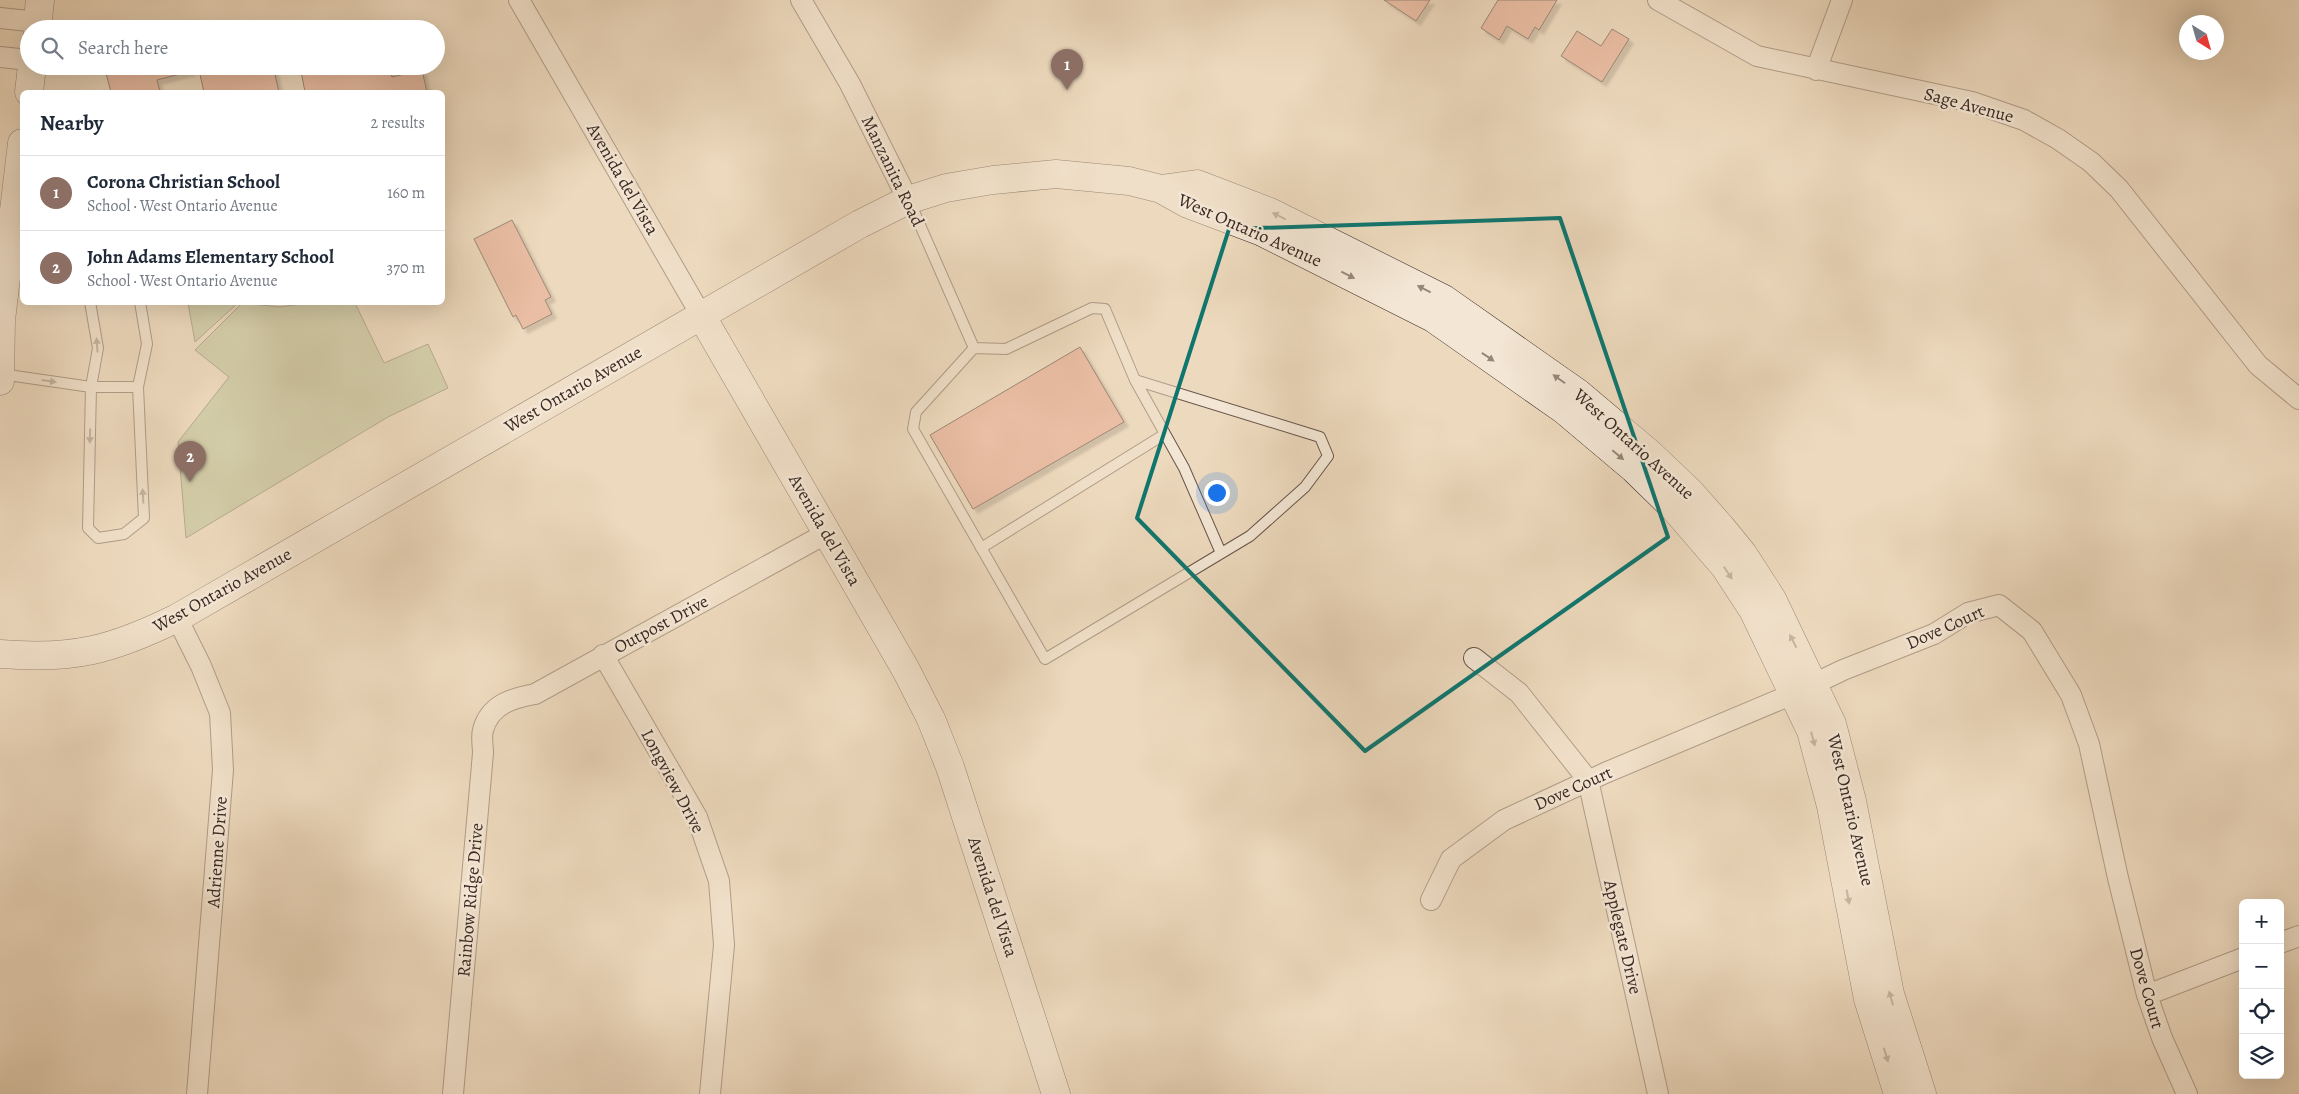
<!DOCTYPE html>
<meta charset="utf-8">
<style>
body{margin:0;font-family:Alegreya,serif;background:#f2f2f3;color:#1f2937}
.controls{position:absolute;right:15px;bottom:15px;display:grid;overflow:hidden;border-radius:8px;box-shadow:0 5px 20px #0002}
.controls button{width:45px;height:45px;display:grid;place-items:center;padding:0;border:0;border-bottom:1px solid #e0e1e3;background:#fff;color:#1f2937;font:25px sans-serif}
.compass{position:absolute;left:2179px;top:15px;width:45px;height:45px;border-radius:50%;background:#fff;box-shadow:0 5px 20px #0002;rotate:143deg}
.you{position:absolute;left:1216px;top:492px;width:18px;height:18px;margin:-12px;border:4px solid #fff;border-radius:50%;background:#1a73e8;box-shadow:0 0 0 8px #1a73e833}
.badge{display:grid;place-items:center;width:32px;height:32px;border-radius:50%;background:#8f2418;color:#fff;font-size:16px;font-weight:700}
.pin{position:absolute;translate:-50% -41px;filter:drop-shadow(0 1px 2px #0008)}
.pin::after{content:'';position:absolute;top:26px;width:18px;height:15px;background:inherit;clip-path:polygon(0 0,100% 0,50% 100%)}
.list{margin:0;padding:0;list-style:none}
h2{display:flex;justify-content:space-between;align-items:center;height:65px;margin:0;padding:0 20px;font-size:21px}
h2 small{font-size:16px;font-weight:400;color:#747a83}
.list li{display:grid;grid-template-columns:32px 1fr auto;gap:15px;align-items:center;box-sizing:border-box;height:75px;padding:0 20px;border-top:1px solid #e0e1e3}
.list b{display:block;font-size:19px;white-space:nowrap}
.list p{margin:0;font-size:16px;white-space:nowrap;color:#747a83}
.list em{font-size:16px;font-style:normal;color:#747a83}
.icon{flex:none;width:28px;height:28px;fill:none;stroke:currentColor;stroke-width:2;stroke-linecap:round;stroke-linejoin:round}
.map{position:relative;flex:none;width:2299px;height:1094px;overflow:hidden}
.search{position:absolute;background:#fff;box-shadow:0 5px 20px #0002;left:20px;top:20px;width:425px;height:55px;display:flex;align-items:center;gap:12px;box-sizing:border-box;padding:0 18px;border-radius:28px;color:#747a83;font-size:19px}
.panel{position:absolute;background:#fff;box-shadow:0 5px 20px #0002;left:20px;top:90px;width:425px;height:215px;border-radius:8px}
.map>svg:first-child{display:block}
.green{fill:#b5c093;stroke:#78745a}
.building{fill:#e69d86;stroke:#3a2822;filter:url(#shadow)}
.lines{fill:none;stroke-linecap:round;stroke-linejoin:round}
.lane-casing{stroke:#675449;stroke-width:12}
.street-casing{stroke:#675449;stroke-width:22}
.secondary-casing{stroke:#3a2822;stroke-width:29}
.lane{stroke:#f3e6d4;stroke-width:10}
.street{stroke:#f3e6d4;stroke-width:20}
.secondary{stroke:#f3e6d4;stroke-width:28}
.oneway{fill:#96877b}
.marked{fill:none;stroke:#0f766e;stroke-width:4;stroke-linejoin:round}
.labels{text-anchor:middle;stroke-width:5;stroke-linejoin:round;paint-order:stroke}
.street-label{font-size:18px;fill:#3a2822;stroke:#f3e6d4}
</style>
<div class="map">
<svg width="2299" height="1094" viewBox="0 0 2299 1094">
<defs>
<filter id="shadow"><feDropShadow dx="4.5" dy="4.5" stdDeviation="1" flood-color="#0004"/></filter>
</defs>
<rect width="100%" height="100%" fill="#edd9bd"/>
<filter id="stains"><feTurbulence type="fractalNoise" baseFrequency=".004" numOctaves="4"/><feColorMatrix values="0 0 0 0 .2 0 0 0 0 .09 0 0 0 0 .02 0 0 0 .5 -.17"/></filter>
<radialGradient id="worn" r=".72"><stop offset=".6" stop-color="#630" stop-opacity="0"/><stop offset="1" stop-color="#630" stop-opacity=".3"/></radialGradient>
<path class="green" d="M188,303V302L238,303L195,342Z
M242,303L280,307L308,303H355L384,363L428,344L448,388L388,417L186,538L178,442L229,377L195,350Z"/>
<path class="building" d="M1384,0H1430L1416,21Z
M1498,0H1557L1539,30L1535,27L1528,39L1507,26L1499,40L1481,28Z
M1612,29L1629,39L1602,82L1561,56L1577,31L1601,46Z
M104,66H191L192,71L157,80L160,92H111Z
M198,66H273L279,92H204Z
M300,66H389L392,77L422,70L427,92H305Z
M512,220L551,297L545,300L552,314L523,329L516,315L513,317L474,239Z
M1080,347L1124,422L973,509L930,435Z"/>
<g class="lines">
<g class="lane-casing">
<path id="lane" d="M909,200L974,348
M90,302L98,348L91,387L88,528L98,538L124,534L144,518L138,387
M1092,308L1105,309L1135,380L1320,437L1328,456L1305,487L1250,536L1045,659L913,429L916,412L974,348L1006,349Z
M1,374L91,387H138L147,344L140,302
M1135,380L1184,468L1221,553
M981,548L1165,434"/>
</g>
<g class="street-casing">
<path id="street" d="M519,0L701,315
M801,0L850,84L908,200
M1658,0L1757,56L1972,102L2024,120L2058,139L2091,162L2119,189L2258,365L2299,399
M0,18L38,22
M0,57L29,60
M1816,70L1842,0
M177,618L201,666L220,713L223,770L197,1094
M603,655L697,817L719,881L724,945L710,1094
M1474,658L1519,693L1588,780L1658,1094
M1431,900L1451,859L1504,820L1605,773L1793,694L1843,670L1934,634L1968,613L1999,605L2032,631L2071,695L2089,744L2118,878L2147,995L2162,1038L2187,1094
M2280,943L2299,936
M2147,995L2243,958
M453,1094L483,753C483,746 481,737 483,730C490,704 513,698 535,694L827,533"/>
</g>
<g class="secondary-casing">
<path id="secondary" d="M37,29L40,0
M29,92L32,66
M1161,189L1197,184L1270,212L1444,299L1578,393L1649,453L1691,493L1721,527L1743,554L1772,599L1832,724L1852,801L1890,994L1922,1094
M701,315L906,670L931,719L950,767L1056,1094
M0,381L1,320L22,143
M0,654C73,660 112,650 177,618L860,224L908,200L946,188L993,180L1056,174L1129,181L1161,189L1188,204L1262,232L1433,318L1564,410L1634,469L1675,509L1725,567L1753,610L1811,731L1831,806L1868,999L1898,1094"/>
</g>
<use href="#lane" class="lane"/>
<use href="#street" class="street"/>
<use href="#secondary" class="secondary"/>
</g>
<defs><path id="oneway-solid" d="M-6-.8H1V-3.2L6.5 0L1 3.2V.8H-6Z" transform="scale(1.25)"/></defs>
<g class="oneway">
<use href="#oneway-solid" transform="translate(1279 216) rotate(-154)"/>
<use href="#oneway-solid" transform="translate(1348 275) rotate(27)"/>
<use href="#oneway-solid" transform="translate(1424 289) rotate(-153)"/>
<use href="#oneway-solid" transform="translate(97 345) rotate(-94)"/>
<use href="#oneway-solid" transform="translate(1488 357) rotate(34)"/>
<use href="#oneway-solid" transform="translate(1559 379) rotate(-145)"/>
<use href="#oneway-solid" transform="translate(49 381) rotate(8)"/>
<use href="#oneway-solid" transform="translate(90 436) rotate(91)"/>
<use href="#oneway-solid" transform="translate(1618 455) rotate(40)"/>
<use href="#oneway-solid" transform="translate(143 496) rotate(-93)"/>
<use href="#oneway-solid" transform="translate(1728 573) rotate(56)"/>
<use href="#oneway-solid" transform="translate(1793 641) rotate(-117)"/>
<use href="#oneway-solid" transform="translate(1813 739) rotate(75)"/>
<use href="#oneway-solid" transform="translate(1848 897) rotate(79)"/>
<use href="#oneway-solid" transform="translate(1891 998) rotate(-106)"/>
<use href="#oneway-solid" transform="translate(1886 1055) rotate(73)"/>
</g>
<path d="M0 0H2299V1094H0ZM1560,218L1668,537L1365,751L1137,518L1229,229Z" fill="#edd9bd" fill-opacity=".55" fill-rule="evenodd"/>
<path class="marked" d="M1560,218L1668,537L1365,751L1137,518L1229,229Z"/>
<g class="labels">
<g class="street-label">
<text transform="translate(1969 105) rotate(15)" y="6">Sage Avenue</text>
<text transform="translate(893 171) rotate(64)" y="6">Manzanita Road</text>
<text transform="translate(623 179) rotate(60)" y="6">Avenida del Vista</text>
<text transform="translate(1250 230) rotate(24)" y="6">West Ontario Avenue</text>
<text transform="translate(573 389) rotate(-30)" y="6">West Ontario Avenue</text>
<text transform="translate(1634 444) rotate(42)" y="6">West Ontario Avenue</text>
<text transform="translate(825 530) rotate(60)" y="6">Avenida del Vista</text>
<text transform="translate(222 590) rotate(-29)" y="6">West Ontario Avenue</text>
<text transform="translate(661 624) rotate(-28)" y="6">Outpost Drive</text>
<text transform="translate(1945 627) rotate(-24)" y="6">Dove Court</text>
<text transform="translate(673 781) rotate(62)" y="6">Longview Drive</text>
<text transform="translate(1573 788) rotate(-24)" y="6">Dove Court</text>
<text transform="translate(1851 810) rotate(77)" y="6">West Ontario Avenue</text>
<text transform="translate(217 852) rotate(-86)" y="6">Adrienne Drive</text>
<text transform="translate(993 897) rotate(72)" y="6">Avenida del Vista</text>
<text transform="translate(470 900) rotate(-85)" y="6">Rainbow Ridge Drive</text>
<text transform="translate(1623 937) rotate(77)" y="6">Applegate Drive</text>
<text transform="translate(2147 988) rotate(74)" y="6">Dove Court</text>
</g>
</g>
<rect width="100%" height="100%" filter="url(#stains)"/>
<rect width="100%" height="100%" fill="url(#worn)"/>
</svg>
<div class="controls">
<button>+</button>
<button>−</button>
<button><svg class="icon" aria-label="locate" viewBox="0 0 24 24"><circle cx="12" cy="12" r="6"/><path d="M12 2v4M12 18v4M2 12h4M18 12h4"/></svg></button>
<button><svg class="icon" aria-label="layers" viewBox="0 0 24 24"><path d="M12 4l9 5-9 5-9-5zM3 14l9 5 9-5"/></svg></button>
</div>
<svg class="compass" viewBox="-18 -18 36 36"><path d="M0-13l5 13h-10z" fill="#e53935"/><path d="M0 13l5-13h-10z" fill="#747a83"/></svg>
<div class="you"></div>
<div class="pin badge" style="left:1067px;top:90px;background:#8d6e63">1</div>
<div class="pin badge" style="left:190px;top:482px;background:#8d6e63">2</div>
<div class="search"><svg class="icon" aria-label="search" viewBox="0 0 24 24"><circle cx="10" cy="10" r="6"/><path d="M15 15l6 6"/></svg>Search here</div>
<section class="panel">
<h2>Nearby<small>2 results</small></h2>
<ul class="list">
<li><span class="badge" style="background:#8d6e63">1</span><div><b>Corona Christian School</b><p>School · West Ontario Avenue</p></div><em>160 m</em></li>
<li><span class="badge" style="background:#8d6e63">2</span><div><b>John Adams Elementary School</b><p>School · West Ontario Avenue</p></div><em>370 m</em></li>
</ul>
</section>
</div>
